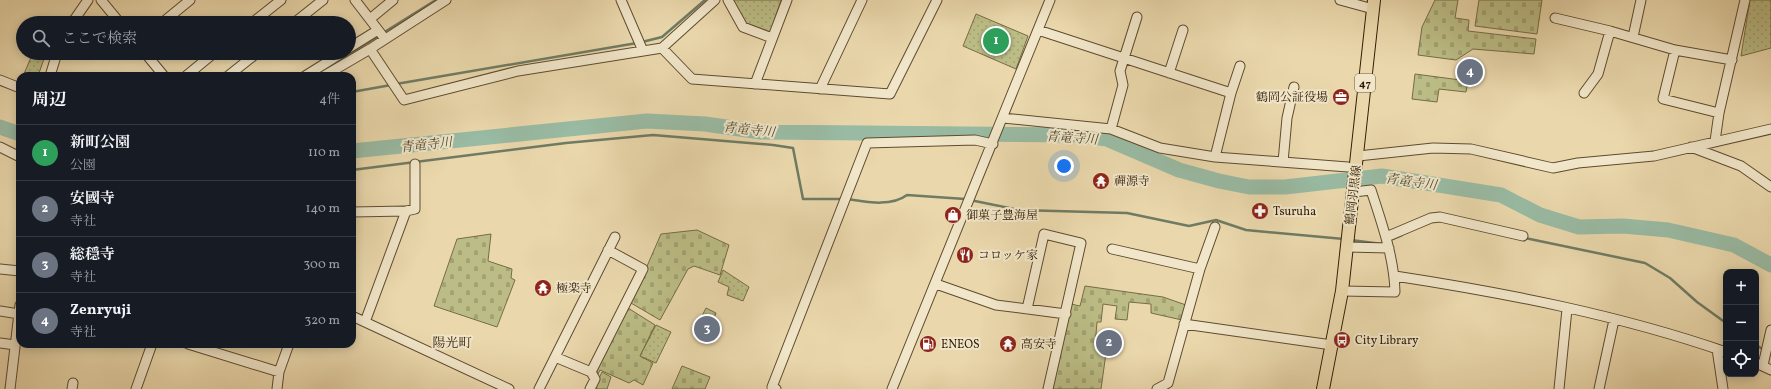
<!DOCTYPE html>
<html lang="ja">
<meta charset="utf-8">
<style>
body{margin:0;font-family:Vollkorn,"Noto Serif JP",serif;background:#20242c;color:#f1f3f6}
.controls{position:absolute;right:12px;bottom:12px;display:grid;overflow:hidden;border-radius:8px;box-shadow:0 2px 10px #0003}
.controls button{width:36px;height:36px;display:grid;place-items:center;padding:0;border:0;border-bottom:1px solid #363941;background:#171b24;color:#f1f3f6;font:20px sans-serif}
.you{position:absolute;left:1064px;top:166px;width:14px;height:14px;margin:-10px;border:3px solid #fff;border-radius:50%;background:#1a73e8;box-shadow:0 0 0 6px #1a73e833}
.badge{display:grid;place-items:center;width:26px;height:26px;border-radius:50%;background:#0b8043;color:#fff;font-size:13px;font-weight:700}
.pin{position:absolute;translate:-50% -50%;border:2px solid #fff;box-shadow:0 1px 4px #0006}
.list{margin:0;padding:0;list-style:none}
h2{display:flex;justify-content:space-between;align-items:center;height:52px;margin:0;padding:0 16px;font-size:17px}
h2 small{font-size:13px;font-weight:400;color:#9ea1a6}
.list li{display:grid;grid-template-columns:26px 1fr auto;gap:12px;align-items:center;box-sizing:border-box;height:56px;padding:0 16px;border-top:1px solid #363941}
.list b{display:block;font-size:15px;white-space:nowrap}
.list p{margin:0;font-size:13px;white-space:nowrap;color:#9ea1a6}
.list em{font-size:13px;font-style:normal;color:#9ea1a6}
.icon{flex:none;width:22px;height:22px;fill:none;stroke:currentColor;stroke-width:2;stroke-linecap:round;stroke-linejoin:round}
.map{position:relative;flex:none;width:1771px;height:389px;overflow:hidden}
.search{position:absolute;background:#171b24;box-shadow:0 2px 10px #0003;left:16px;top:16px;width:340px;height:44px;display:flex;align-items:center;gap:10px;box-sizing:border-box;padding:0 14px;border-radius:22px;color:#9ea1a6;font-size:15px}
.panel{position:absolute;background:#171b24;box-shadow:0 2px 10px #0003;left:16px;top:72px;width:340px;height:276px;border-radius:12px}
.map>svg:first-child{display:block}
.cemetery{fill:url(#cemetery-stones);stroke:#766c46}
.park{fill:url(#park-dots);stroke:#766c46}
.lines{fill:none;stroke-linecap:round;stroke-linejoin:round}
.stream{stroke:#6f7b64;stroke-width:2.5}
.river{stroke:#99bba4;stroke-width:15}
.minor-casing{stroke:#5f4b2f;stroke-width:11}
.major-casing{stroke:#311c05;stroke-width:14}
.minor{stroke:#f1e6c9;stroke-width:9}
.major{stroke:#ead8ac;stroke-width:12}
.labels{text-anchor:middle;stroke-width:4;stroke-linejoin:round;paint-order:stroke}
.shield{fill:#f1e6c9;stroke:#6b5940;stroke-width:1}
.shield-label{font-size:11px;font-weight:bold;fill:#311c05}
.poi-label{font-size:12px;fill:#311c05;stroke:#f1e6c9;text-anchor:start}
.street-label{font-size:12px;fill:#311c05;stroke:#f1e6c9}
.water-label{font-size:13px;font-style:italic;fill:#504c35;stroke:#f1e6c9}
.neighbourhood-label{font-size:13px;fill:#311c05;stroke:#f1e6c9}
</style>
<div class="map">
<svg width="1771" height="389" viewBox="0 0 1771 389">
<defs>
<pattern id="cemetery-stones" width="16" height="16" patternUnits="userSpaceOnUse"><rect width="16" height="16" fill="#bcbd86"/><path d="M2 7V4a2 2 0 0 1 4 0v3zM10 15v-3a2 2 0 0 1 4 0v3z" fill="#a2a272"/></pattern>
<pattern id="park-dots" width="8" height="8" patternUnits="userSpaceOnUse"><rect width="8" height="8" fill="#bcbd86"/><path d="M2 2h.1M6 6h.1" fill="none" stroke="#a2a272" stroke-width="1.8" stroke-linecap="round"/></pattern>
</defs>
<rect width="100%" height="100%" fill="#ead8ac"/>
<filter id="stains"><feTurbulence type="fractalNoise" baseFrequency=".005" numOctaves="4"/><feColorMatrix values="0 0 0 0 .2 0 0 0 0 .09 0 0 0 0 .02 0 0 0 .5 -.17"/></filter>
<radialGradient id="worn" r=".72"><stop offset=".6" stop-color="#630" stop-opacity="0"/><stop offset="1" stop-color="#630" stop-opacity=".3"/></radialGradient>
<path class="cemetery" d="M1435,0H1458L1455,18L1469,20L1468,31L1536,39L1534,54L1473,49L1456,60L1418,55L1422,27Z
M1479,0H1542L1537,34L1475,26Z
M1415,74L1468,81L1466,92L1439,89L1437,102L1412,99Z
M697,230L729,245L720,275L694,266L688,269L660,320L631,303L661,234Z
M491,234L488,261L512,269L511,278L515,280L497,327L434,306L457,239Z
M1085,286L1163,297L1186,305L1182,320L1151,313V304L1129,302L1127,320L1115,319L1117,306L1103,304L1101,322H1097L1095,346H1100L1099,353H1106L1101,389H1052L1071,304L1080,306Z
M628,308L655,325L640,356L653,363L643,385L634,380L629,383L600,370L597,376L595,372Z
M682,366L710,377L705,389H672Z
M602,372L611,377L607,389H594Z"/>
<path class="park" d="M731,0H781L770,33L746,25Z
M1750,0H1771V48L1741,56Z
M976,14L1028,36L1016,69L963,46Z
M33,53H46L38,76H23Z
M723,270L749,287L743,301L727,295L729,287L718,282Z
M706,308L716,313L711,326L699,322Z
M656,325L671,332L656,363L640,356Z"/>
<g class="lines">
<path class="stream" d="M642,42L662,37L705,0
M314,76L436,0
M396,84L637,43
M352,92L391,85
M352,170L566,143L653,135L773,145L793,148L803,199H843
M848,199C867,202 891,207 907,195L965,199L1019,210L1127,213L1189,226L1216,220L1246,230L1344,239
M1525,238L1645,263L1670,278L1697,302L1726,323
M1351,240L1382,244
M1388,241L1402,235
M1756,345L1764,350"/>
<path class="river" d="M0,127L20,134
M352,151L647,121L705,124L761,132L1077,135L1107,139L1179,170L1219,181L1249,187H1285L1382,176L1501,195L1540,215L1579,227L1623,226L1668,230L1734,245L1771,265"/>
<g class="minor-casing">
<path id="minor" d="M101,0L120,23
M355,0L385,39
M446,0L370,49L404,100L518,71L662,48L715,0
M621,0L643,51
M728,0L743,27L772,38
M1340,0L1373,9
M1555,18L1610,31L1675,50L1732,60
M370,19L393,0
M72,23L88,0
M162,23L190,0
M252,23L281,0
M294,23L323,0
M1038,30L1231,93L1215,157
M1633,37L1641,0
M349,48L378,30
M662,48L692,79L890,94L937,0
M1675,50L1663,99L1719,113
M145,53L164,76
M1169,73L1183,30
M50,76L57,53
M186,76L214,53
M228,76L257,53
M305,76L342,53
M324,76L370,49
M0,80L20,88
M755,84L787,0
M820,89L862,0
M1231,93L1240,66
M1584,93L1598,74L1610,31
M1003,118L1111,129L1160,148L1215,157L1348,167
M1111,129L1123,85L1120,71L1137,17
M1715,141L1719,113L1745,0
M0,147L20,157
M1691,147L1741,166L1771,187
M1358,156L1433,148L1471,149L1553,168L1578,163L1654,156L1771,129
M1283,162L1287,118L1294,87
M352,212L406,211L415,209V164
M1386,237L1431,218L1440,217L1523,236
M1347,247L1389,248
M1112,249L1200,269
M0,269L20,271
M1395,276C1506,293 1619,315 1726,352
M936,284L996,305L1066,314
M1342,291L1395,292C1394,257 1382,224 1371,190L1354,192
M1027,309L1044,234L1081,243L1048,389
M0,311L19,314
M352,316L509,389
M365,322L406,211
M1184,324L1332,345
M0,343L15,345
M188,344L279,372
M1717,349L1723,389
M555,357L591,372
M1756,363L1771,370
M1763,365L1771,330
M10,389L20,305
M72,389L73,383
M136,389L152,344
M277,389L279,372L289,344
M539,389L615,237
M590,389L595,379L591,372L643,269L608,250
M776,389L772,387L867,143L975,140L993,144
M892,389L1050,0
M1157,389L1168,383L1200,269L1215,227
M1559,389L1567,309
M1599,389L1614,320"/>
</g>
<g class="major-casing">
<path id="major" d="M1323,389L1342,291L1374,0"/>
</g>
<use href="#minor" class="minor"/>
<use href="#major" class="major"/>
</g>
<defs>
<g id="office-disc" transform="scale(0.9)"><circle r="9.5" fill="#8f2418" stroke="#f1e6c9"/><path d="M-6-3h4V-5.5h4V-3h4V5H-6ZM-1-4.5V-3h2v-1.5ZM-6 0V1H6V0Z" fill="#fff"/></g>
<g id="temple-disc" transform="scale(0.9)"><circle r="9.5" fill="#8f2418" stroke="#f1e6c9"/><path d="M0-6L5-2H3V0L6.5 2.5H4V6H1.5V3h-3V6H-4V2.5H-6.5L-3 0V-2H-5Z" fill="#fff"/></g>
<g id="pharmacy-disc" transform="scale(0.9)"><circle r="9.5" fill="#8f2418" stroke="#f1e6c9"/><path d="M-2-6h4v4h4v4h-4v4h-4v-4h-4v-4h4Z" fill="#fff"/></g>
<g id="shop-disc" transform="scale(0.9)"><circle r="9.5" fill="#8f2418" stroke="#f1e6c9"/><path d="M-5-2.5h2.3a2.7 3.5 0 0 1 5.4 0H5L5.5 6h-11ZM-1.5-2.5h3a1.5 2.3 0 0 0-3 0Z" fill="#fff"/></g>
<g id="restaurant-disc" transform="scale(0.9)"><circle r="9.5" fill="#8f2418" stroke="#f1e6c9"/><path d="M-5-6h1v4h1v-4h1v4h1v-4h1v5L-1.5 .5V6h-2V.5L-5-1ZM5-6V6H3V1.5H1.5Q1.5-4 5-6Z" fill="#fff"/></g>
<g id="bus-disc" transform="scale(0.9)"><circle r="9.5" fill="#8f2418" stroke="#f1e6c9"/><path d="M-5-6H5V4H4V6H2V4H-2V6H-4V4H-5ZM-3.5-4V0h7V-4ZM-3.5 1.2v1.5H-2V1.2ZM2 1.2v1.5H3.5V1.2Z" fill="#fff"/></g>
<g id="fuel-disc" transform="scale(0.9)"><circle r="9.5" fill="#8f2418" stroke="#f1e6c9"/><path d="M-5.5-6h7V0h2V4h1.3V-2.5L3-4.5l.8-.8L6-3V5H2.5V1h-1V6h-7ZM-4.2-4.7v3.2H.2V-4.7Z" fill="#fff"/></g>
</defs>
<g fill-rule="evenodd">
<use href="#office-disc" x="1341" y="97"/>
<use href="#temple-disc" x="1101" y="181"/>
<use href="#pharmacy-disc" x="1260" y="211"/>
<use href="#shop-disc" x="953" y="215"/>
<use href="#restaurant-disc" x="965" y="255"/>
<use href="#temple-disc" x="543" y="288"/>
<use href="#bus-disc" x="1342" y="340"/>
<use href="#fuel-disc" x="928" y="344"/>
<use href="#temple-disc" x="1008" y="344"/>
</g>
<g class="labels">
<rect class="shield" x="1355" y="74" width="20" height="18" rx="3"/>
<g class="shield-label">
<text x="1365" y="87">47</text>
</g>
<g class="poi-label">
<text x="1328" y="101" text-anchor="end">鶴岡公証役場</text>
<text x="1114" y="185">禪源寺</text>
<text x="1273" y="215">Tsuruha</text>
<text x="966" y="219">御菓子豊海屋</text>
<text x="978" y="259">コロッケ家</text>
<text x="556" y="292">極楽寺</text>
<text x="1355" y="344">City Library</text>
<text x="941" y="348">ENEOS</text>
<text x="1021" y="348">高安寺</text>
</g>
<g class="street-label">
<text transform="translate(1353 195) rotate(-83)" y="4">鶴岡羽黒線</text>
</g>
<g class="water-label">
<text transform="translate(749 129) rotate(6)" y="5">青竜寺川</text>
<text transform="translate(1072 137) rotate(4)" y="5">青竜寺川</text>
<text transform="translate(426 144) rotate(-6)" y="5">青竜寺川</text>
<text transform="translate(1411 181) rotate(8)" y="5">青竜寺川</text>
</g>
<g class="neighbourhood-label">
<text x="452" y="347">陽光町</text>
</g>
</g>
<rect width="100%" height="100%" filter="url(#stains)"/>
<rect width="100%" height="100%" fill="url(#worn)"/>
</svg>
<div class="controls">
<button>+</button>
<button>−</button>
<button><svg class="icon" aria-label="locate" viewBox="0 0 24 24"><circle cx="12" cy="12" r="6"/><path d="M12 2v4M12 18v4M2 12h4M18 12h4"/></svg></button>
</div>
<div class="you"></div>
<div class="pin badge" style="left:996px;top:41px;background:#2e9e5b">1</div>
<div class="pin badge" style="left:1109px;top:343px;background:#6b7280">2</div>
<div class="pin badge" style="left:707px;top:329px;background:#6b7280">3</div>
<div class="pin badge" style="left:1470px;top:72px;background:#6b7280">4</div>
<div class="search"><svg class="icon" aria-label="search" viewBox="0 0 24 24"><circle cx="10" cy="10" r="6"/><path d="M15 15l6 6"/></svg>ここで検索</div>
<section class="panel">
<h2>周辺<small>4件</small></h2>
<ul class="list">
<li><span class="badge" style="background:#2e9e5b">1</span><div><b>新町公園</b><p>公園</p></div><em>110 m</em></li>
<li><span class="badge" style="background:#6b7280">2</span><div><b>安國寺</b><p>寺社</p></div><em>140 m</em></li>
<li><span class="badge" style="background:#6b7280">3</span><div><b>総穏寺</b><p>寺社</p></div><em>300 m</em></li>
<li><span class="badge" style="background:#6b7280">4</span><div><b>Zenryuji</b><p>寺社</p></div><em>320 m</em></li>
</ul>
</section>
</div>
